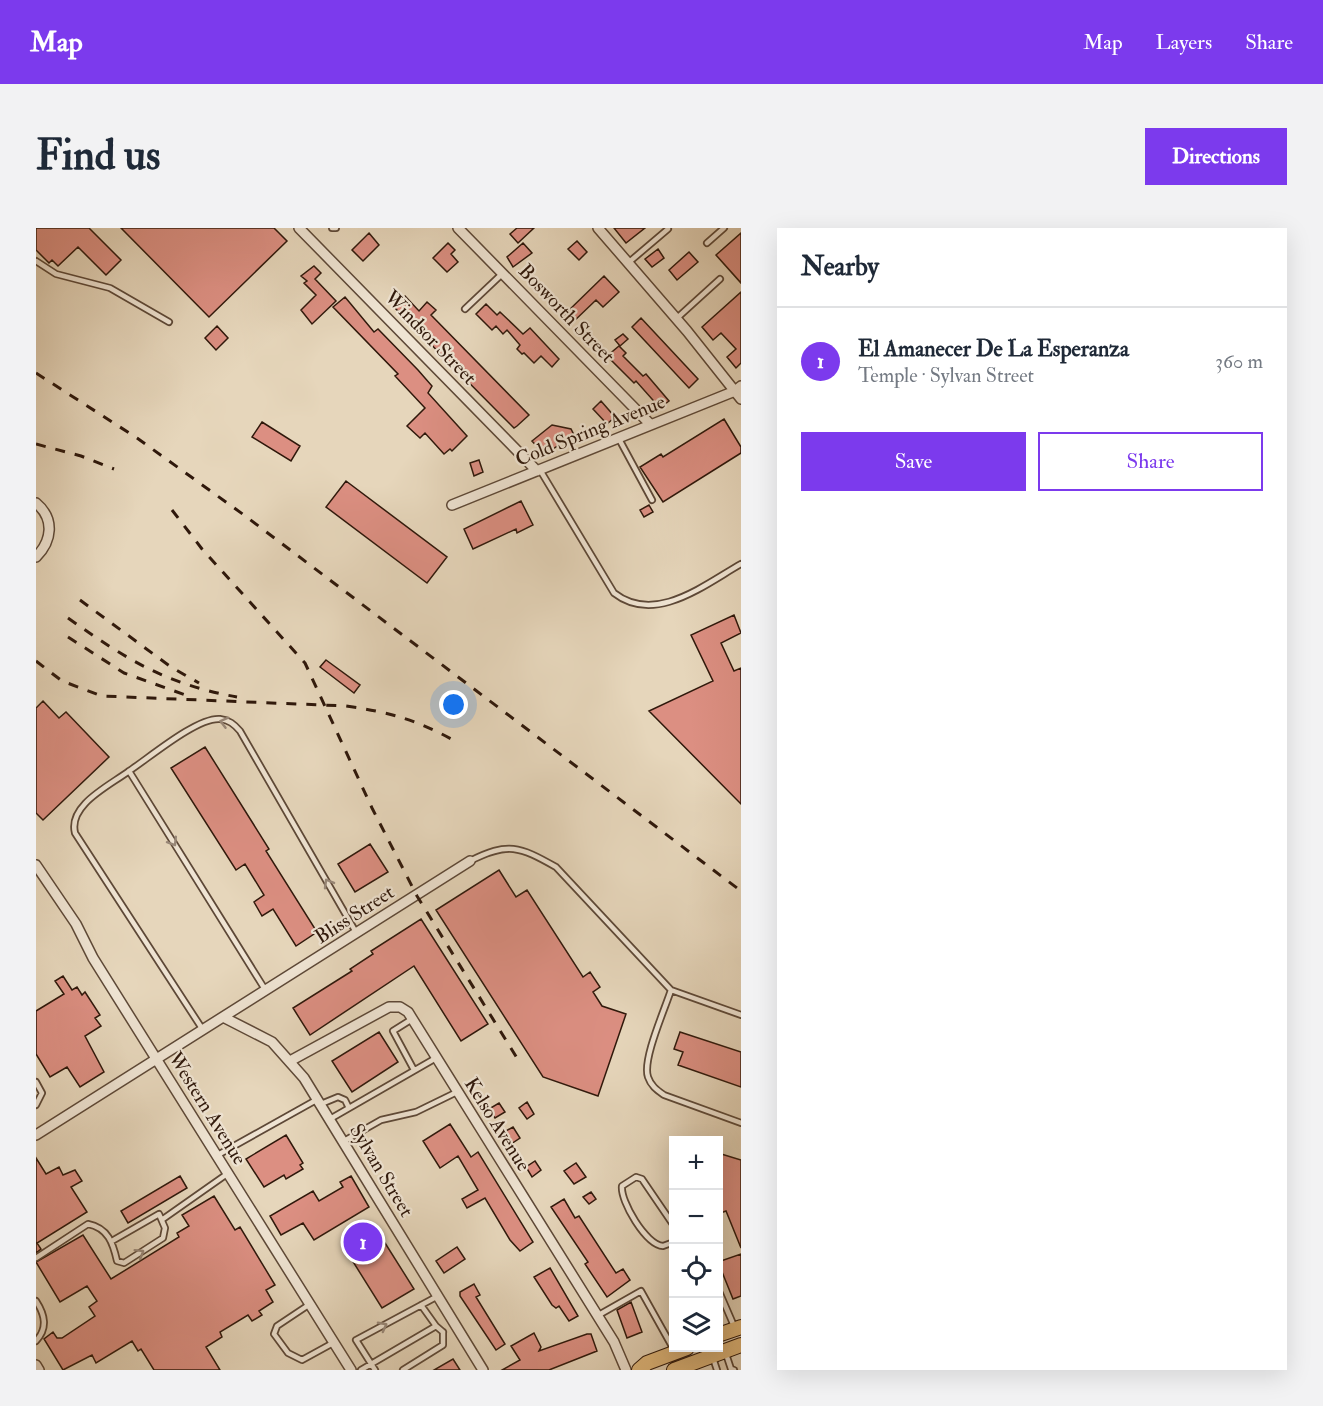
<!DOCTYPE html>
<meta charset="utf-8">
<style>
body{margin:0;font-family:"IM FELL Double Pica",serif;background:#f2f2f3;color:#1f2937}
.controls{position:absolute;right:18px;bottom:18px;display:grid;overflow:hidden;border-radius:0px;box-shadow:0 6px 24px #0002}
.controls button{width:54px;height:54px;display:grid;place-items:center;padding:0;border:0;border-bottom:2px solid #e0e1e3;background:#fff;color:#1f2937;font:30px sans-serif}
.you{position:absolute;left:418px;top:477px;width:21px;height:21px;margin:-15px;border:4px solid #fff;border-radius:50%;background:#1a73e8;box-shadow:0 0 0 9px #1a73e833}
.badge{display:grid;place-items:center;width:39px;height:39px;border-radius:50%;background:#7c3aed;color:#fff;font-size:20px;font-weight:700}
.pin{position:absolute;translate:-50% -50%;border:3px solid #fff;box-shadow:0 2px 6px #0006}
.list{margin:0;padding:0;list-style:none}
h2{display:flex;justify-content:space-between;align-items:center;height:78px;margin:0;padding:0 24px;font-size:26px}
h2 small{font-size:20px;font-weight:400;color:#747a83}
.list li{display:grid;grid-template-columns:39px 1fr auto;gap:18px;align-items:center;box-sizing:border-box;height:108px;padding:0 24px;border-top:2px solid #e0e1e3}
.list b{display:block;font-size:22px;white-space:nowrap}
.list p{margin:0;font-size:20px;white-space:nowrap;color:#747a83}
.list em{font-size:20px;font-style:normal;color:#747a83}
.actions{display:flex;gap:12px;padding:18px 24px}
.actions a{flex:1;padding:14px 0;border:2px solid #7c3aed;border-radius:0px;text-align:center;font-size:21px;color:#7c3aed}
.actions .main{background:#7c3aed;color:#fff}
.icon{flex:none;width:33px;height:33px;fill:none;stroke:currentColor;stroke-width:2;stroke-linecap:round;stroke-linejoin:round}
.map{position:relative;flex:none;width:705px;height:1142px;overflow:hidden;border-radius:0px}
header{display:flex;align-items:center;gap:36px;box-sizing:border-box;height:84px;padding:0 30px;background:#7c3aed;color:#fff}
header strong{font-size:28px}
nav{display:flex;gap:33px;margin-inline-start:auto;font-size:21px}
.intro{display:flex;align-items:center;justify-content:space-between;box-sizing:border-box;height:144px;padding:0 36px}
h1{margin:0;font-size:42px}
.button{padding:15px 27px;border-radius:0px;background:#7c3aed;color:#fff;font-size:21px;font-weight:700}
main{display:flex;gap:36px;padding:0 36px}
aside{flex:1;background:#fff;border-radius:0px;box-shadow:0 6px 24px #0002}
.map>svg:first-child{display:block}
.building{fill:#dc8f82;stroke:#2f180b;stroke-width:1.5}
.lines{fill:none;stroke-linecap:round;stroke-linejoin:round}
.lane-casing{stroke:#5d4837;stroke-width:8}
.street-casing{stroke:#5d4837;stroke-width:12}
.primary-casing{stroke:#2f180b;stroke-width:16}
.lane{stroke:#efe4d3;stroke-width:4.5}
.street{stroke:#efe4d3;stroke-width:9}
.primary{stroke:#e3bb7e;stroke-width:14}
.rail{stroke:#2f180b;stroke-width:3;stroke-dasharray:10 10;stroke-linecap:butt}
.oneway{stroke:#998879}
.labels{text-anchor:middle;stroke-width:4.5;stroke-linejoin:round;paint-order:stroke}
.street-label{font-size:20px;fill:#2f180b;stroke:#efe4d3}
</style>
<header>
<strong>Map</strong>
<nav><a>Map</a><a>Layers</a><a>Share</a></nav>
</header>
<div class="intro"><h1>Find us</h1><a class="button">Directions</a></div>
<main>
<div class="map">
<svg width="705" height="1142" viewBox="0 0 705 1142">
<rect width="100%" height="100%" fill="#e6d6bb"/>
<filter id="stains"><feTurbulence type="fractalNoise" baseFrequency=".00333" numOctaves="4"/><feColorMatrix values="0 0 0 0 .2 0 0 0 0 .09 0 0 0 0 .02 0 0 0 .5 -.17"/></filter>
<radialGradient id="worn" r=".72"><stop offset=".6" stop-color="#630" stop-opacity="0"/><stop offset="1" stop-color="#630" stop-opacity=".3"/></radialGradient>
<path class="building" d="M0,0H53L85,32L70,47L42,19L22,38L16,32L13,35L0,22Z
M85,0H238L251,13L173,89Z
M481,0H498L482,15L474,6Z
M578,0H609L590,15Z
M333,5L343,17L327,33L316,22Z
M705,5V55L680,27Z
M541,13L551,24L543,32L532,21Z
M412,15L419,22L415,26L422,34L411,44L397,30Z
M487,15L496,25L477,39L471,29Z
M622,21L628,30L616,39L609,31Z
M653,24L662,34L641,52L633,42Z
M278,38L285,45L279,51L300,73L276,96L265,82L280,67L268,55L271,53L265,48Z
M568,48L583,64L567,79L560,72L535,96L527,88Z
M705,64V135L700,140L691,129L700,121L685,105L677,112L666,99Z
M369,68L383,83L391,74L400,82L395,87L493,187L481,198L478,200L465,187L358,79Z
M309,69L338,104L342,101L382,142L396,158L392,165L431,208L416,223L414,221L408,226L389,205L384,210L371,198L389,180L359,148L362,146L297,79Z
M450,76L461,87L464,84L487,106L494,100L523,131L516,139L505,128L498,135L488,125L486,126L481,121L484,117L471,102L467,106L460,98L456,102L440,86Z
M605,90L662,151L653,160L596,99Z
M181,98L192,110L180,122L169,110Z
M587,106L592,111L584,118L579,112Z
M583,118L590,125L587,128L607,148L610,146L633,173L624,180L600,153L598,155L571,128Z
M565,173L579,189L571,196L557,181Z
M688,191L705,219V225L627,274L604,239L625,226L627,229Z
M226,194L264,218L255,233L216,209Z
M516,197L535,201L540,211L531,217L528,213L509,227L496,213Z
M443,232L447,244L438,248L434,235Z
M310,253L411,329L391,355L290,279Z
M485,273L497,297L481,305L480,301L437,321L428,301Z
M613,277L617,284L608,289L604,282Z
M698,387L705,405L685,415L698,443L705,440V576L613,483L677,453L655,407Z
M290,432L324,457L318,465L284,439Z
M7,473L23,490L30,484L73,529L7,592L0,585V480Z
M169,519L233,621L230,623L281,704L260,718L237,681L226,688L218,674L228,667L209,636L200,642L135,540Z
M334,616L352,644L319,664L302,636Z
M463,642L480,669L491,662L547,749L554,744L564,759L557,764L566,778L590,786L562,868L507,849L400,682Z
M385,691L452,796L425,813L378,738L274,807L257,780L316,743L314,741L337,726L335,723Z
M27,748L36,762L41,759L46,767L49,764L64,787L59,790L65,798L49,808L68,844L44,859L31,839L14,849L0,826V783L28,766L19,753Z
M343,804L362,834L316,864L296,833Z
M644,804L705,824V859L642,837L647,824L638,821Z
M491,874L498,886L491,891L483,880Z
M463,875L469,884L459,890L453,881Z
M414,896L435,929L442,924L497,1014L484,1023L474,1012L449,970L431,980L426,971L442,962L422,928L404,940L387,913Z
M477,899L484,910L475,916L468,904Z
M250,907L267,935L264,937L267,941L250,951L248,947L228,959L210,931Z
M682,925L705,932V1020L690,983L682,986Z
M0,930L10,946L23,939L27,947L39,942L46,953L35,959L51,984L1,1015L5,1021L0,1025Z
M499,933L505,942L496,949L490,939Z
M540,935L550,949L538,956L528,943Z
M144,948L151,960L92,995L85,983Z
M315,948L333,979L278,1012L267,995L245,1007L234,988L277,963L283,973L307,959L304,954Z
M555,964L560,971L553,976L547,969Z
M178,968L199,1002L204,999L239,1057L230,1062L237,1074L223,1083L226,1087L216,1093L212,1087L184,1104L186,1109L170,1119L184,1142H118L105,1121L102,1123L96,1113L60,1135L56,1127L27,1142L8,1111L17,1104L21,1110H26L59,1088L53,1079L61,1073L51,1058L24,1074L0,1034L47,1007L75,1051L143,1009L141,1005L153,998L146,987Z
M528,971L539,990L543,988L580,1045L587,1041L594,1052L571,1069L549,1036L552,1034L515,979Z
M344,1007L378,1061L346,1080L311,1024L323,1016L325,1020Z
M421,1019L429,1031L408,1045L400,1033Z
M705,1026V1068L697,1071L682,1034Z
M514,1040L542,1088L533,1093L523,1078L520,1080L516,1077L498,1049Z
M438,1056L444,1067L440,1069L469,1116L460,1122L424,1068V1064Z
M595,1074L606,1104L591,1110L581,1082Z
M498,1105L505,1119L503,1123L551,1106H555L561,1123L513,1142H466L484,1132L475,1118Z
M417,1131L424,1142H398Z"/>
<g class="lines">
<g class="lane-casing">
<path id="lane" d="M296,0H300
M671,15L688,0
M0,33L20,46L74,60L133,94
M592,35L632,1
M429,81L467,45
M640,91L684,51
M583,211L616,272
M504,242L578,365C619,397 668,357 705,336
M93,543C73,558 32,577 39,605L167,802
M434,633C472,614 483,618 520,639L635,762L705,787
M635,762C629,781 606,832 612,849C615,858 621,862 628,867L705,895
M230,763L93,543C113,530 161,489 184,491C193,492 198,496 204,503L321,706
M376,791L357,803L378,842
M0,854L6,865L0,877
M285,876L302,869L309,872L313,880
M294,891L400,830
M308,913L345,892L380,884L421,864
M180,928L282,871
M127,991L191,946
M638,998L606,951L600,949L586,958C584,973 610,1017 627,1018L638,1014
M0,1030L52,996C72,1000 77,1015 81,1033L88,1035L127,1010L129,1000L123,986L76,1013
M682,1061L698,1098
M0,1073C9,1087 12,1100 0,1113
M274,1076L241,1098L238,1106L252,1125L266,1132L297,1115
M385,1077L400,1098L407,1104
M561,1088L605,1063L638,1122
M690,1126L695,1141L698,1142
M677,1130L681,1142
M325,1142L400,1098
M339,1142L320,1112L402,1068
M367,1142L407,1117V1104"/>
</g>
<g class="street-casing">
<path id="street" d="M263,0L501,243
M422,0L614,196
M562,0L651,103L705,171
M0,275C19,291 16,313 0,329
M416,277L699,163L705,158
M0,637L40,696L57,730L315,1142
M187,789L236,814L268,850L447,1142
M254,833L353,779H364L372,784L578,1114L590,1142
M0,907L434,633
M0,1137L3,1142"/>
</g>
<g class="primary-casing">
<path id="primary" d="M682,1107L705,1099
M603,1142L611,1135L651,1120
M638,1142L705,1117"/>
</g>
<use href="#lane" class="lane"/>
<use href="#street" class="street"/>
<use href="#primary" class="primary"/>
<path class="rail" d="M0,145L101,210L208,287L705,663
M0,216L45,228L78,241
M136,282L166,321L269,435L336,580L381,668L481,830
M44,372L135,439L163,455
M32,390C90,431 129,456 201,469
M32,409L88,445L155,469
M0,433L26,453L66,468L310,478C353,484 381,492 419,513"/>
</g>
<defs><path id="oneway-chevron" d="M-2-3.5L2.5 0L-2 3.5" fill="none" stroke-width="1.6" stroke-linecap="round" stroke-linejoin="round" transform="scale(1.5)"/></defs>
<g class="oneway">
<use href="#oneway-chevron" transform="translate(188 494) rotate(-165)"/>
<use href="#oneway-chevron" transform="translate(137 614) rotate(58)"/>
<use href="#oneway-chevron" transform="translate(292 655) rotate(-120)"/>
<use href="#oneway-chevron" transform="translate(104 1025) rotate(-32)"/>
<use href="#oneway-chevron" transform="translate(347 1098) rotate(-28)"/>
</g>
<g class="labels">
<g class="street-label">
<text transform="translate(531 85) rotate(46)" y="7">Bosworth Street</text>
<text transform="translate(395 109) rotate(46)" y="7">Windsor Street</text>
<text transform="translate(554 202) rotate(-22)" y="7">Cold Spring Avenue</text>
<text transform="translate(318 686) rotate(-33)" y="7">Bliss Street</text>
<text transform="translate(172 880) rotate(58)" y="7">Western Avenue</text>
<text transform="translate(462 896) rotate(58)" y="7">Kelso Avenue</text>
<text transform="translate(346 942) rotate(59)" y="7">Sylvan Street</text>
</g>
</g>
<rect width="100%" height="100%" filter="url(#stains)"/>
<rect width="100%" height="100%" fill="url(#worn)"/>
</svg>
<div class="controls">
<button>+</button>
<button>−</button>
<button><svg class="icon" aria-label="locate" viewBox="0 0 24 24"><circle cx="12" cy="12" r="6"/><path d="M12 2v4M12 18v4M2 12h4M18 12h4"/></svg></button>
<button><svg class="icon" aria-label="layers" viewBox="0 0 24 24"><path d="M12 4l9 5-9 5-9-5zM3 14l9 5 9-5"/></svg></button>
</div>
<div class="you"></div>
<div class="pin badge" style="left:327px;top:1014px">1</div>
</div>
<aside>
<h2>Nearby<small></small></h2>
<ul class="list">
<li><span class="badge">1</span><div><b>El Amanecer De La Esperanza</b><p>Temple · Sylvan Street</p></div><em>360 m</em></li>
</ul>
<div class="actions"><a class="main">Save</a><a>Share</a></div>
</aside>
</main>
